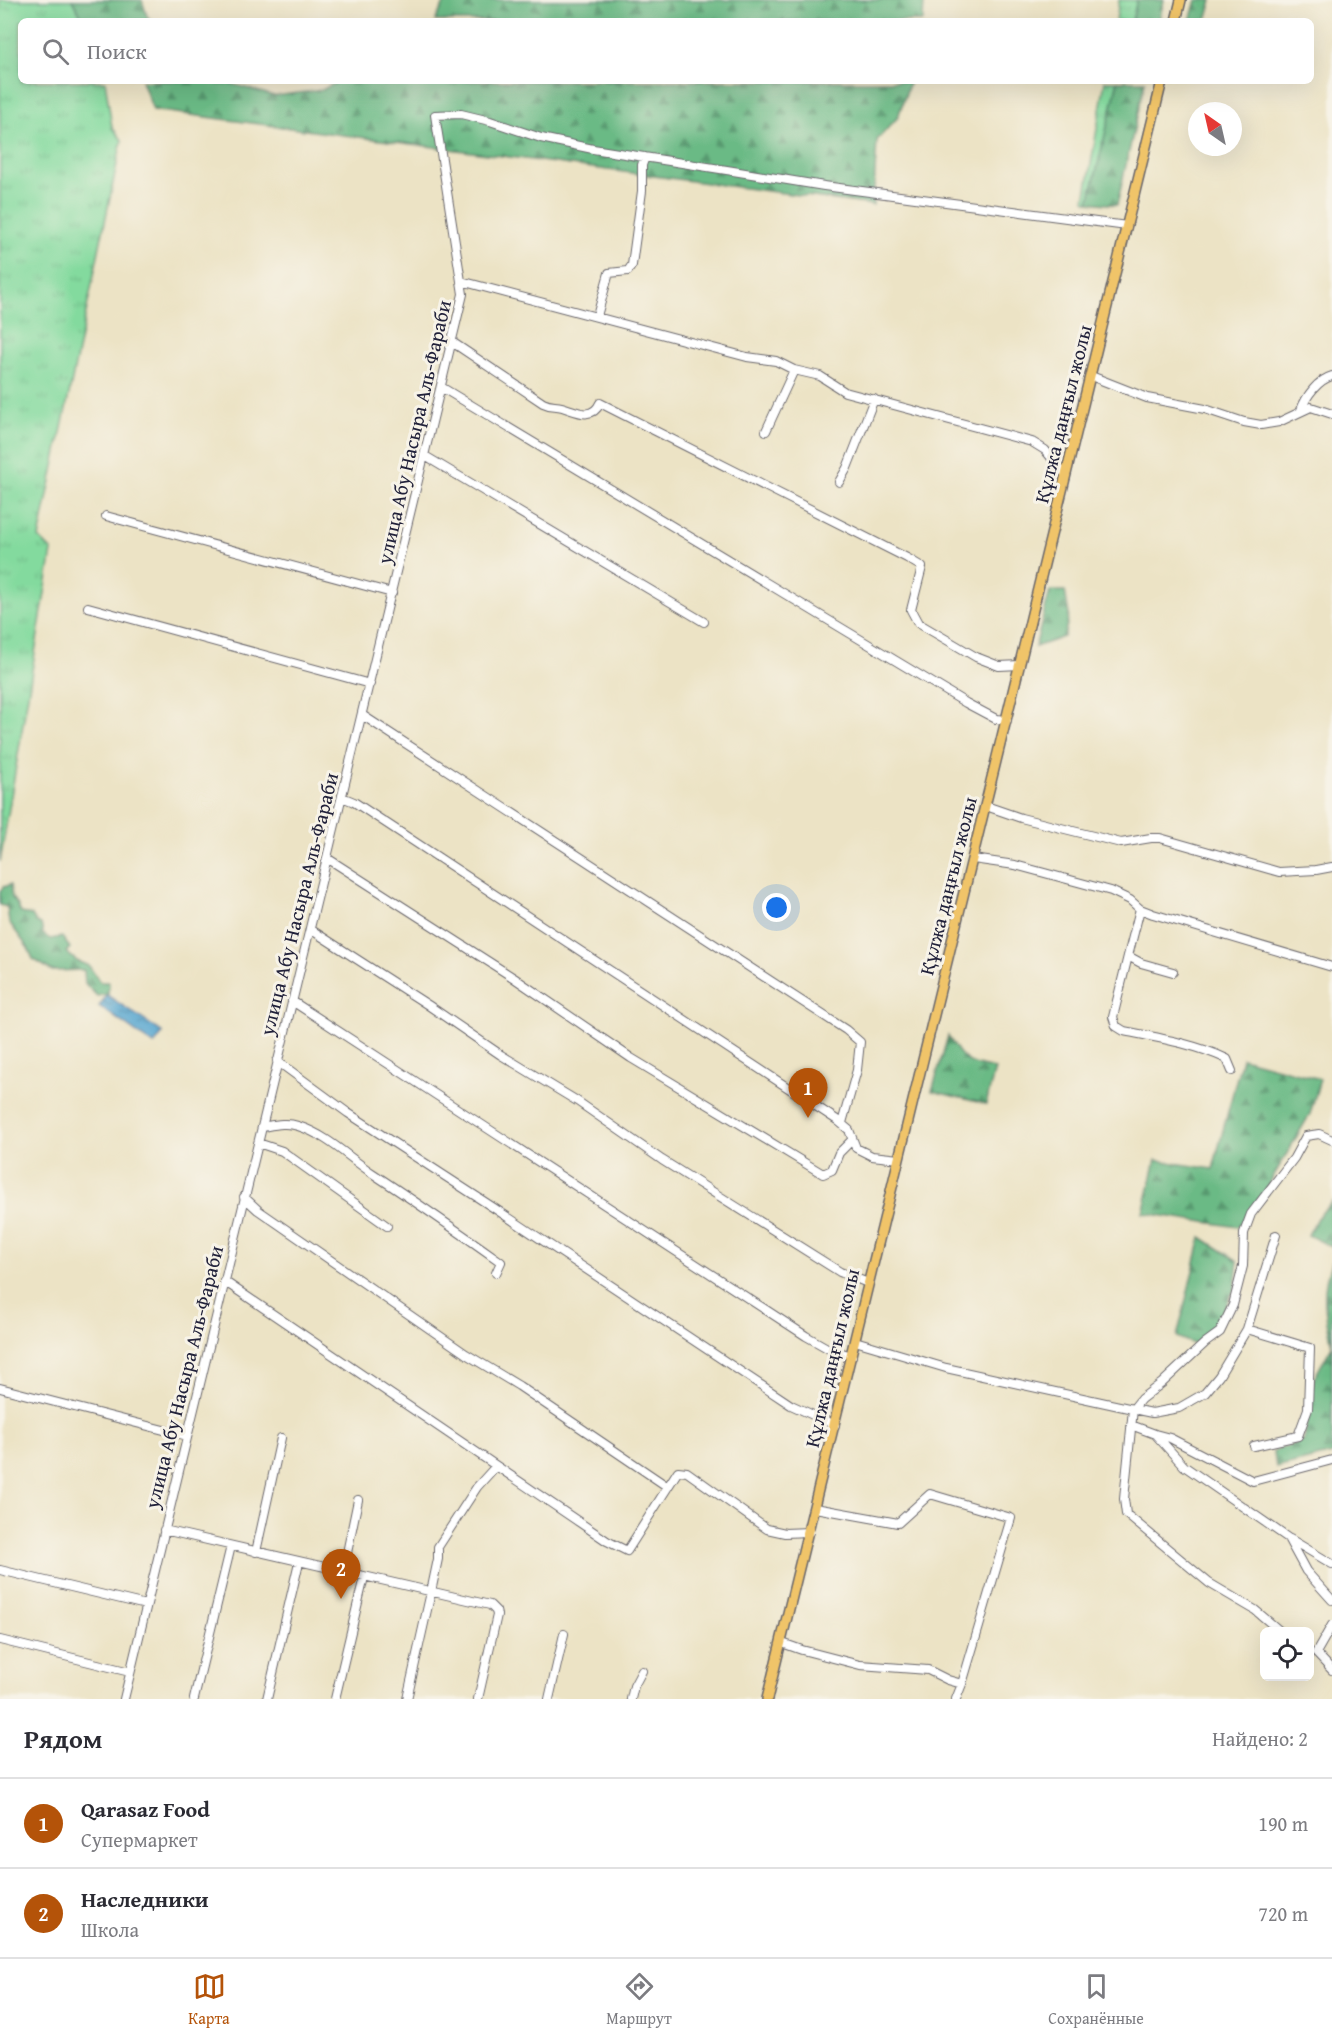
<!DOCTYPE html>
<html lang="ru">
<meta charset="utf-8">
<style>
body{margin:0;font-family:"Gentium Book Plus",serif;background:#f2f2f3;color:#2b2b33}
.controls{position:absolute;right:18px;bottom:18px;display:grid;overflow:hidden;border-radius:9px;box-shadow:0 6px 24px #0002}
.controls button{width:54px;height:54px;display:grid;place-items:center;padding:0;border:0;border-bottom:2px solid #e1e1e2;background:#fff;color:#2b2b33;font:30px sans-serif}
.compass{position:absolute;left:1188px;top:102px;width:54px;height:54px;border-radius:50%;background:#fff;box-shadow:0 6px 24px #0002;rotate:326deg}
.you{position:absolute;left:777px;top:908px;width:21px;height:21px;margin:-15px;border:4px solid #fff;border-radius:50%;background:#1a73e8;box-shadow:0 0 0 9px #1a73e833}
.badge{display:grid;place-items:center;width:39px;height:39px;border-radius:50%;background:#b45309;color:#fff;font-size:20px;font-weight:700}
.pin{position:absolute;translate:-50% -50px;filter:drop-shadow(0 2px 3px #0008)}
.pin::after{content:'';position:absolute;top:32px;width:21px;height:18px;background:inherit;clip-path:polygon(0 0,100% 0,50% 100%)}
.list{margin:0;padding:0;list-style:none}
h2{display:flex;justify-content:space-between;align-items:center;height:78px;margin:0;padding:0 24px;font-size:26px}
h2 small{font-size:20px;font-weight:400;color:#7c7c81}
.list li{display:grid;grid-template-columns:39px 1fr auto;gap:18px;align-items:center;box-sizing:border-box;height:90px;padding:0 24px;border-top:2px solid #e1e1e2}
.list b{display:block;font-size:22px;white-space:nowrap}
.list p{margin:0;font-size:20px;white-space:nowrap;color:#7c7c81}
.list em{font-size:20px;font-style:normal;color:#7c7c81}
.icon{flex:none;width:33px;height:33px;fill:none;stroke:currentColor;stroke-width:2;stroke-linecap:round;stroke-linejoin:round}
.map{position:relative;flex:none;width:1332px;height:1699px;overflow:hidden}
.search{position:absolute;background:#fff;box-shadow:0 6px 24px #0002;left:18px;right:18px;top:18px;height:66px;display:flex;align-items:center;gap:15px;box-sizing:border-box;padding:0 21px;border-radius:9px;color:#7c7c81;font-size:22px}
.sheet{height:258px;background:#fff}
nav{display:flex;justify-content:space-around;align-items:center;box-sizing:border-box;height:84px;border-top:2px solid #e1e1e2;background:#fff;font-size:16px;color:#7c7c81}
nav a{display:grid;justify-items:center;gap:3px}
nav .on{color:#b45309}
.map>svg:first-child{display:block}
.grass{fill:url(#grass-tufts);stroke:#527e6c;stroke-width:1.5}
.forest{fill:url(#forest-firs);stroke:#466e60;stroke-width:1.5}
.water{fill:url(#water-ripples);stroke:#3b6485;stroke-width:1.5}
.lines{fill:none;stroke-linecap:round;stroke-linejoin:round}
.minor-casing{stroke:#69666b;stroke-width:10}
.major-casing{stroke:#69666b;stroke-width:12}
.minor{stroke:#fff;stroke-width:8}
.major{stroke:#f0c469;stroke-width:9}
.labels{text-anchor:middle;stroke-width:6;stroke-linejoin:round;paint-order:stroke}
.street-label{font-size:20px;fill:#22223b;stroke:#f7f3e8}
</style>
<div class="map">
<svg width="1332" height="1699" viewBox="0 0 1332 1699">
<defs>
<pattern id="grass-tufts" width="24" height="20" patternUnits="userSpaceOnUse" patternTransform="scale(1.5)"><rect width="24" height="20" fill="#83da9e"/><path d="M3 7l-1-3M5 7V3M7 7l1-3M15 17l-1-3M17 17v-4M19 17l1-3" fill="none" stroke="#71bb89"/></pattern>
<pattern id="forest-firs" width="22" height="20" patternUnits="userSpaceOnUse" patternTransform="scale(1.5)"><rect width="22" height="20" fill="#6aba85"/><path d="M5 1l3.5 6h-7zM16 11l3.5 6h-7z" fill="#57976e"/></pattern>
<pattern id="water-ripples" width="26" height="14" patternUnits="userSpaceOnUse" patternTransform="scale(1.5)"><rect width="26" height="14" fill="#54a5cf"/><path d="M2 4q2-2 4 0t4 0M15 11q2-2 4 0t4 0" fill="none" stroke="#4586a9"/></pattern>
</defs>
<rect width="100%" height="100%" fill="#f7f3e8"/>
<filter id="ink" filterUnits="userSpaceOnUse"><feTurbulence type="fractalNoise" baseFrequency=".0167" numOctaves="2"/><feDisplacementMap in="SourceGraphic" scale="12" xChannelSelector="R" yChannelSelector="G"/><feConvolveMatrix kernelMatrix="1 2 1 2 8 2 1 2 1" color-interpolation-filters="sRGB"/></filter>
<filter id="wash" filterUnits="userSpaceOnUse"><feTurbulence type="fractalNoise" baseFrequency=".008" numOctaves="4" result="noise"/><feDisplacementMap in="SourceGraphic" scale="24" xChannelSelector="R" yChannelSelector="G"/><feGaussianBlur stdDeviation="1.35" result="paint"/><feColorMatrix in="noise" values="0 0 0 0 0 0 0 0 0 0 0 0 0 0 0 0 0 1.4 0 .05"/><feComposite in="paint" operator="in"/></filter>
<g filter="url(#wash)">
<rect width="100%" height="100%" fill="#ece3c5"/>
<path class="grass" d="M0,0H72L84,21H21V81H105L112,127L122,140L39,538L52,551L0,862Z
M1119,0H1137L1132,21H1116Z
M1105,81H1118L1089,202L1085,200Z"/>
<path class="forest" d="M72,0H142L147,16L152,21H84Z
M446,0H924L923,21H435Z
M1137,0H1164L1159,21H1132Z
M1196,0H1212L1206,21H1190Z
M142,81H222L274,96L322,90L339,81H910L898,117L877,140L873,205L153,110Z
M1118,81H1145L1117,205L1089,202Z
M1050,591H1065L1069,615L1064,637L1035,647Z
M10,885L12,898L17,904L21,913L32,915L36,922L41,924L43,934L50,939L62,937L70,948L66,952L77,961L89,966L100,982H109L108,994L97,996L85,984L84,970L52,971L33,959L28,948L9,922L7,907L0,905V892L3,887Z
M948,1036C964,1061 965,1064 995,1069L986,1104L932,1091Z
M1242,1058L1320,1079L1310,1114L1266,1189L1238,1227L1143,1213L1156,1160L1213,1169Z
M1332,1202V1247L1308,1235L1317,1218Z
M1201,1237L1238,1261L1235,1288L1219,1319L1198,1346L1177,1337Z
M1332,1261V1345C1325,1315 1320,1291 1332,1261Z
M1332,1346V1454L1276,1468L1274,1451L1304,1440L1314,1378Z"/>
<path class="water" d="M107,995L163,1033L154,1045L99,1006Z"/>
</g>
<g filter="url(#ink)">
<g class="lines">
<g class="minor-casing">
<path id="minor" d="M461,281L747,357L776,361L794,370L820,376L845,392L1032,442L1045,450L1065,474
M597,316L609,273L628,271L632,265L642,191V165L645,157
M452,342L543,403C551,407 555,405 562,407C576,411 592,421 600,403L907,558L922,567L911,610L918,623L976,657L999,666L1020,665
M1091,376L1147,398L1205,409L1244,422L1261,425L1279,422L1311,407L1332,414
M441,387L966,703L996,719L1007,720
M1301,410C1306,396 1318,380 1332,376
M766,431L794,370
M425,456L704,622
M839,482L847,468L874,399
M106,516L392,593
M88,607L370,684
M362,715L846,1030L860,1042L857,1070L842,1123
M342,797L354,802L837,1120L849,1130L856,1148L872,1156L899,1159
M986,806L1021,818L1121,843L1151,838H1160L1279,872L1316,870L1332,867
M327,858L514,978L631,1058L823,1174L832,1170L839,1153L852,1140
M973,859L1015,865L1111,891L1130,900L1140,909L1153,914L1332,967
M1140,909L1128,956L1141,963L1173,972
M310,929L428,1005L501,1055L577,1101L662,1160L840,1272L868,1283
M1128,956L1113,1017L1116,1026L1124,1031C1159,1038 1195,1044 1227,1059L1232,1071
M292,1001L806,1336L829,1349L852,1356
M277,1061L348,1113L494,1208L791,1405L835,1425
M262,1127C274,1125 286,1122 298,1126C327,1135 348,1157 372,1173C416,1202 459,1232 501,1262L496,1273
M258,1143L282,1151L387,1226
M244,1197L258,1210L466,1354L519,1386L668,1487
M1276,1235L1247,1329L1219,1376L1205,1393L1179,1408L1152,1413L1133,1409L1141,1399L1162,1383L1205,1343L1220,1332L1233,1305L1243,1266L1244,1233L1251,1214L1294,1158L1306,1136L1319,1134L1332,1140
M224,1281L607,1541L627,1551L678,1471L687,1472L767,1529L785,1533L809,1532
M1247,1329L1310,1348L1308,1409L1298,1436L1254,1446
M855,1341L946,1368L1133,1409L1124,1499L1126,1514L1209,1583L1255,1610L1281,1632
M0,1388L187,1436
M1131,1425L1155,1434L1184,1466L1288,1538L1306,1571L1332,1600
M1155,1434L1170,1438L1253,1481L1332,1460
M815,1508L898,1523L930,1494L1011,1518L962,1684
M164,1530L490,1605L496,1611L497,1615L478,1699
M1290,1539L1332,1564
M256,1552L281,1438
M0,1570L146,1605
M343,1572L358,1500
M431,1592L438,1559V1547L477,1487L496,1466
M1332,1625L1316,1653L1332,1670
M0,1640L130,1672
M782,1643L802,1650L860,1665L928,1670L948,1680L962,1684L956,1699
M124,1699L463,294L435,115L461,114L490,121L541,138L593,149L733,171L824,186L1127,226
M194,1699L231,1546
M267,1699L299,1562
M335,1699L364,1577
M407,1699L431,1592
M549,1699L564,1634
M631,1699L634,1686L642,1671"/>
</g>
<g class="major-casing">
<path id="major" d="M1176,21L1181,0
M767,1699L1162,81"/>
</g>
<use href="#minor" class="minor"/>
<use href="#major" class="major"/>
</g>
</g>
<g class="labels">
<g class="street-label">
<text transform="translate(1063 414) rotate(-76)" y="7">Құлжа даңғыл жолы</text>
<text transform="translate(414 432) rotate(-77)" y="7">улица Абу Насыра Аль-Фараби</text>
<text transform="translate(948 886) rotate(-76)" y="7">Құлжа даңғыл жолы</text>
<text transform="translate(299 904) rotate(-76)" y="7">улица Абу Насыра Аль-Фараби</text>
<text transform="translate(832 1358) rotate(-77)" y="7">Құлжа даңғыл жолы</text>
<text transform="translate(184 1377) rotate(-76)" y="7">улица Абу Насыра Аль-Фараби</text>
</g>
</g>
</svg>
<div class="controls">
<button><svg class="icon" aria-label="locate" viewBox="0 0 24 24"><circle cx="12" cy="12" r="6"/><path d="M12 2v4M12 18v4M2 12h4M18 12h4"/></svg></button>
</div>
<svg class="compass" viewBox="-18 -18 36 36"><path d="M0-13l5 13h-10z" fill="#e53935"/><path d="M0 13l5-13h-10z" fill="#7c7c81"/></svg>
<div class="you"></div>
<div class="pin badge" style="left:808px;top:1118px">1</div>
<div class="pin badge" style="left:341px;top:1599px">2</div>
<div class="search"><svg class="icon" aria-label="search" viewBox="0 0 24 24"><circle cx="10" cy="10" r="6"/><path d="M15 15l6 6"/></svg>Поиск</div>
</div>
<section class="sheet">
<h2>Рядом<small>Найдено: 2</small></h2>
<ul class="list">
<li><span class="badge">1</span><div><b>Qarasaz Food</b><p>Супермаркет</p></div><em>190 m</em></li>
<li><span class="badge">2</span><div><b>Наследники</b><p>Школа</p></div><em>720 m</em></li>
</ul>
</section>
<nav>
<a class="on"><svg class="icon" aria-label="map" viewBox="0 0 24 24"><path d="M3 6l6-2 6 2 6-2v14l-6 2-6-2-6 2zM9 4v14M15 6v14"/></svg>Карта</a>
<a><svg class="icon" aria-label="directions" viewBox="0 0 24 24"><path d="M12 3l9 9-9 9-9-9zM9 14v-3h6M13 9l2 2-2 2"/></svg>Маршрут</a>
<a><svg class="icon" aria-label="saved" viewBox="0 0 24 24"><path d="M7 4h10v16l-5-4-5 4z"/></svg>Сохранённые</a>
</nav>
